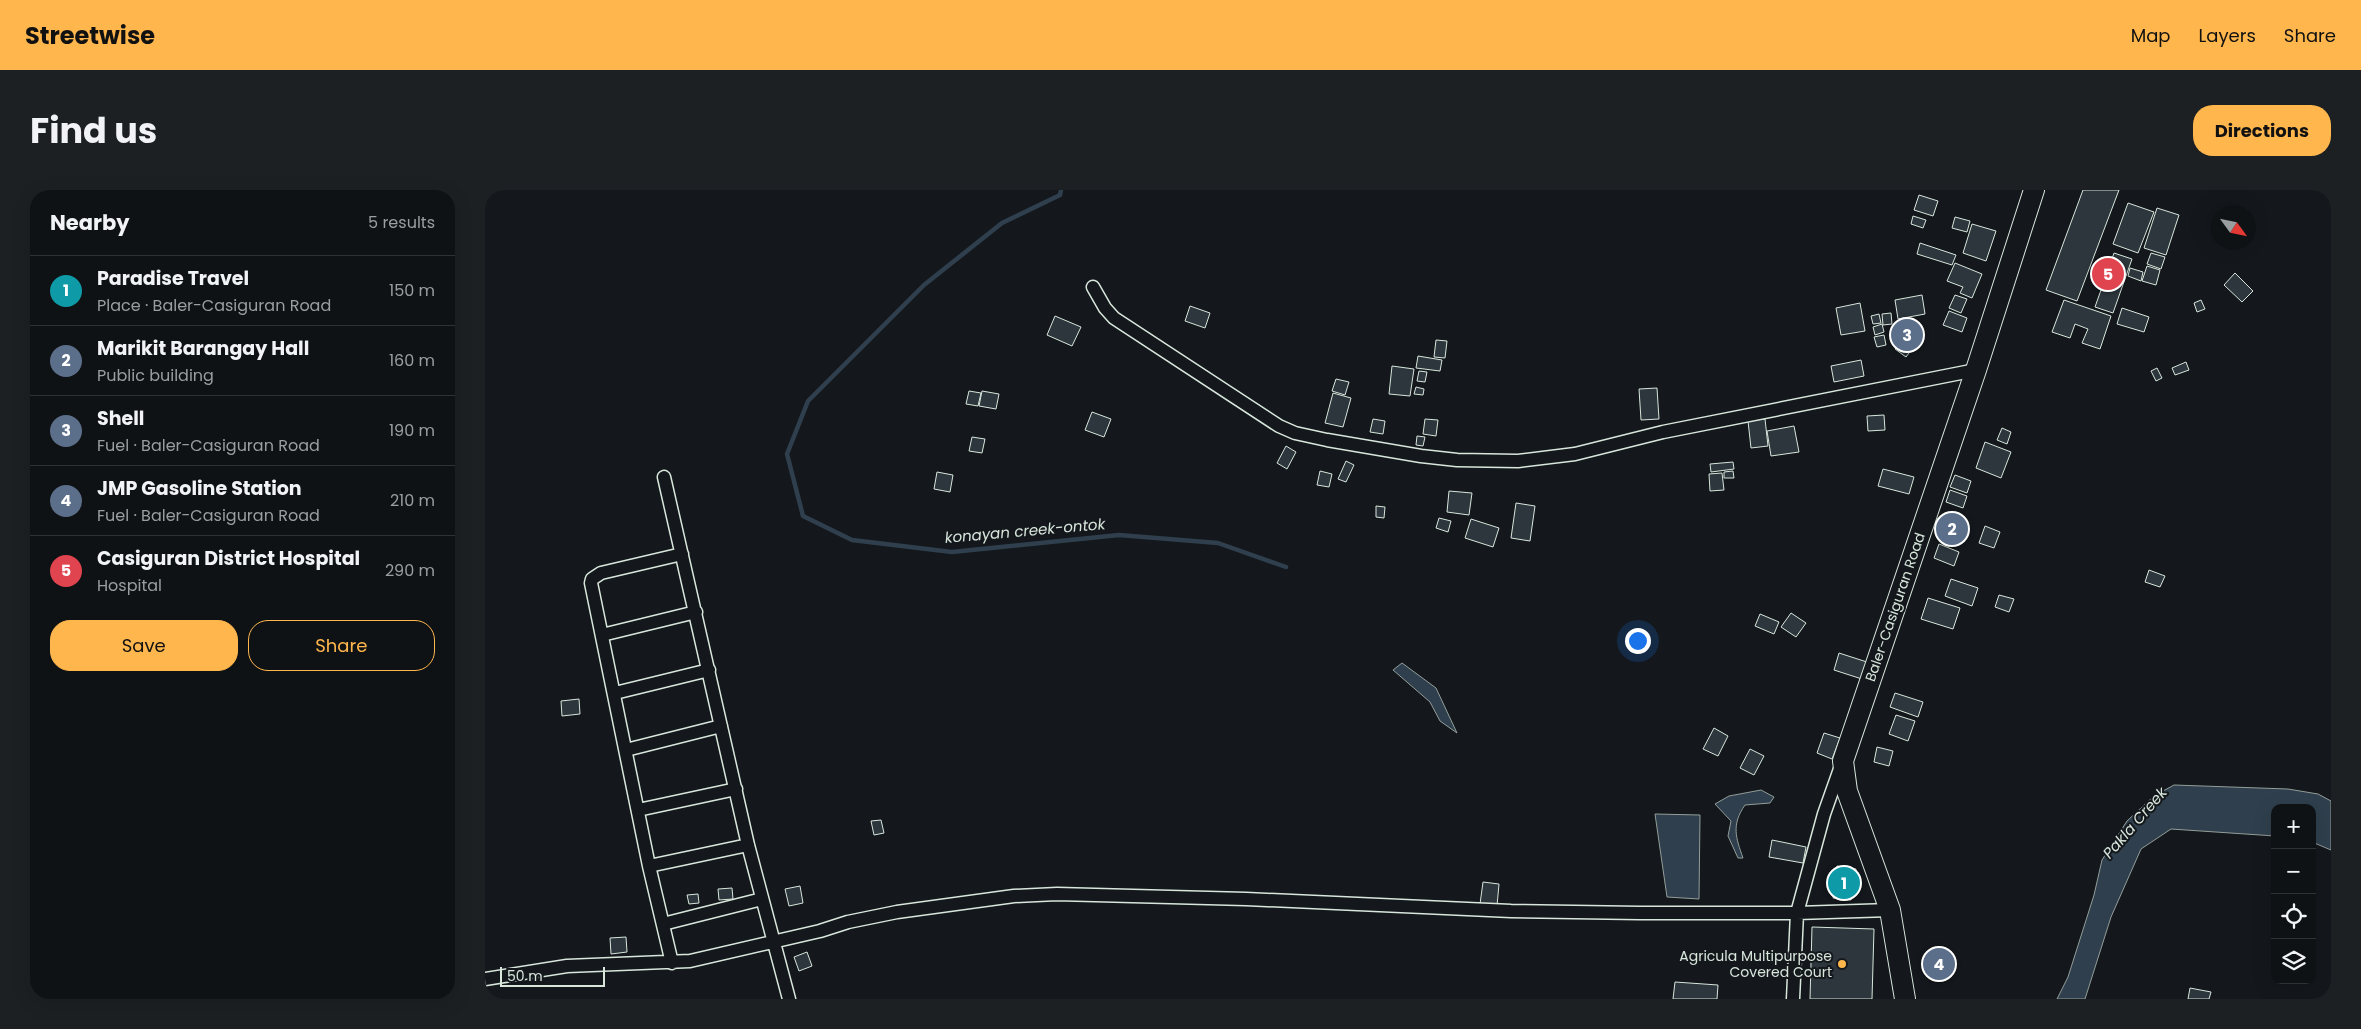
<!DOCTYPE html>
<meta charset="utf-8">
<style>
body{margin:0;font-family:Poppins,sans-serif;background:#1d2022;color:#f1f3f6}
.controls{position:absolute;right:15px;bottom:15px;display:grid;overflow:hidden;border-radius:10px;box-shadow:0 5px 20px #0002}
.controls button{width:45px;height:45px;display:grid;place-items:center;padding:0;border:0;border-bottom:1px solid #2f3234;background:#0f1215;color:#f1f3f6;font:25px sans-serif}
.compass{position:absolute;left:1726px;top:15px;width:45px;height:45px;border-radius:50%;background:#0f1215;box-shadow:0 5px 20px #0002;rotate:123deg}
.scale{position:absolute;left:15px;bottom:12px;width:105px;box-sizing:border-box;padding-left:5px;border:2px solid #d8e6dc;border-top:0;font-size:14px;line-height:18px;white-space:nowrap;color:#d8e6dc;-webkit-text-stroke:4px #14181c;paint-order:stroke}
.you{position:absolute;left:1152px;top:450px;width:18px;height:18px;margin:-12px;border:4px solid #fff;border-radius:50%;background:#1a73e8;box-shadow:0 0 0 8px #1a73e833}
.badge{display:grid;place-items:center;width:32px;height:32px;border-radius:50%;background:#ffb74d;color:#fff;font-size:16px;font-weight:700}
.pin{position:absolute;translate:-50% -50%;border:2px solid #fff;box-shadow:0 1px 5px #0006}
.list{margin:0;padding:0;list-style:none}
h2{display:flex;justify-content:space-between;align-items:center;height:65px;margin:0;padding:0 20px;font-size:21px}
h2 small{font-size:16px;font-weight:400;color:#9b9ea0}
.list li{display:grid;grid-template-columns:32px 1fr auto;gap:15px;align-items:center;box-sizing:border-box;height:70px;padding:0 20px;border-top:1px solid #2f3234}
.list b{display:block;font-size:19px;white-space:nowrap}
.list p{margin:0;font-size:16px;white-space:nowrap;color:#9b9ea0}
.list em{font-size:16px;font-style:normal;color:#9b9ea0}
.actions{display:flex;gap:10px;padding:15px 20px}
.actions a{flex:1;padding:11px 0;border:1px solid #ffb74d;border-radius:20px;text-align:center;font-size:18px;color:#ffb74d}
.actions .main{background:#ffb74d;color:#111}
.icon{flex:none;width:28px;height:28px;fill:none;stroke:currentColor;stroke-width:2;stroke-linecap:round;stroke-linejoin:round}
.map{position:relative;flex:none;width:1846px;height:809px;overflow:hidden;border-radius:20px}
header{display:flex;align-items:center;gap:30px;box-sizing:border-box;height:70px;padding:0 25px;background:#ffb74d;color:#111}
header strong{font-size:24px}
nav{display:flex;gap:28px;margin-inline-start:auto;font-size:18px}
.intro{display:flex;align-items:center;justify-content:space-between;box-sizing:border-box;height:120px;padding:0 30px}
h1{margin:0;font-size:35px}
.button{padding:12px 22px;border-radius:20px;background:#ffb74d;color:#111;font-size:18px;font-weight:700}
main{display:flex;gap:30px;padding:0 30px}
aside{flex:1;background:#0f1215;border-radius:20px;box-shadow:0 5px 20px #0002}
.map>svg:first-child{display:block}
.water{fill:#2f3f4d;stroke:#939e99}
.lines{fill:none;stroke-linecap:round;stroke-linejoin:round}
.stream{stroke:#2f3f4d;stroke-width:4.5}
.building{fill:#2c363c;stroke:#d8e6dc}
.minor-casing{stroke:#d8e6dc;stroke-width:15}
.primary-casing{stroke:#d8e6dc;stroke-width:22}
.minor{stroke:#14181c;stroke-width:12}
.primary{stroke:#14181c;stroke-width:20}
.poi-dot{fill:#ffb74d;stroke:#14181c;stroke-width:2}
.labels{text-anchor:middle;stroke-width:4;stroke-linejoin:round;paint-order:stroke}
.street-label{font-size:14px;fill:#d8e6dc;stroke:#14181c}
.poi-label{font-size:14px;fill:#d8e6dc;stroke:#14181c;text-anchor:end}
.water-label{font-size:15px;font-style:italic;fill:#d8e6dc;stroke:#14181c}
</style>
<header>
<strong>Streetwise</strong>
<nav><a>Map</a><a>Layers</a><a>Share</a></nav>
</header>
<div class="intro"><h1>Find us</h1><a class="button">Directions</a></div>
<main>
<aside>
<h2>Nearby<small>5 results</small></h2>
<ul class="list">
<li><span class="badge" style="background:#0f9aa8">1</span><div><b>Paradise Travel</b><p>Place · Baler-Casiguran Road</p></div><em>150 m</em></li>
<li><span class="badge" style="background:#5c6f8a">2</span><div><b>Marikit Barangay Hall</b><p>Public building</p></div><em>160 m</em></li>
<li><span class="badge" style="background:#5c6f8a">3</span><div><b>Shell</b><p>Fuel · Baler-Casiguran Road</p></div><em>190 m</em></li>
<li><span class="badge" style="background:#5c6f8a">4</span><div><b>JMP Gasoline Station</b><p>Fuel · Baler-Casiguran Road</p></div><em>210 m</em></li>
<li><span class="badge" style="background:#e0444e">5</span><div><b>Casiguran District Hospital</b><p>Hospital</p></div><em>290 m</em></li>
</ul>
<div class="actions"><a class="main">Save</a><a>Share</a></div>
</aside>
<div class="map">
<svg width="1846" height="809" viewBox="0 0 1846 809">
<rect width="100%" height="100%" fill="#14181c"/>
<path class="water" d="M917,473L951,498L972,543L955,531L945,512L908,480Z
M1689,595L1803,599L1833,604L1846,611V660L1827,652V618H1790V646L1686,639L1656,659L1626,727L1600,809H1572L1583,787L1609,705L1617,670L1642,631L1669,606Z
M1276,600L1289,607L1285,613L1260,615C1246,635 1251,648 1258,668H1253L1243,646L1246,631L1230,614L1244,606Z
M1170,624L1215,625L1214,709L1182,707Z"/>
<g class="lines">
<path class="stream" d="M576,0L575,5L517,33L439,95L323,211L302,264L318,326L367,350L467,362L634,345L733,353L801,377"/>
</g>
<path class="building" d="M1598,0H1634L1592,111L1561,100Z
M1434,5L1453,11L1448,26L1429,20Z
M1643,13L1669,22L1653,63L1628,54Z
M1672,18L1694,25L1681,65L1659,58Z
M1428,26L1441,30L1438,38L1426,34Z
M1470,27L1485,31L1482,42L1467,38Z
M1487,34L1511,41L1501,71L1478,63Z
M1435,53L1471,65L1467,75L1432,64Z
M1629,63L1647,69L1628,123L1610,117Z
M1666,63L1680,67L1676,79L1662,74Z
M1470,73L1497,84L1487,108L1475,103L1478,97L1462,91Z
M1662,76L1675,80L1671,95L1657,91Z
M1645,78L1658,82L1656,91L1643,86Z
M1750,83L1768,101L1757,112L1739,95Z
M1437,105L1440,124L1413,129L1410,110Z
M1470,105L1482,109L1476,123L1464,118Z
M1579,110L1626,126L1615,159L1597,153L1603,139L1590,134L1585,148L1567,142Z
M1716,110L1720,119L1712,122L1709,113Z
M1375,113L1380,141L1356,145L1351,118Z
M705,116L725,123L720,138L700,131Z
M1637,118L1664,127L1659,142L1632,134Z
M1464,121L1482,128L1477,142L1458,135Z
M1406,123L1407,134L1398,135L1397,124Z
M1394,124L1396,133L1388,134L1386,126Z
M570,126L596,137L587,156L562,145Z
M1397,134L1399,142L1390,145L1388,137Z
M1399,145L1401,155L1392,157L1389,147Z
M951,150L962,151L960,168L949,167Z
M1417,151L1427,159L1421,167L1410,159Z
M933,166L957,170L955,181L931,178Z
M1376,170L1379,186L1349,192L1346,176Z
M1701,172L1704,180L1690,185L1687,178Z
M907,176L929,179L925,206L904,204Z
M1672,178L1677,188L1671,191L1666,181Z
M934,181L942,182L940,192L932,191Z
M851,189L864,192L860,205L847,201Z
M931,197L939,199L938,205L929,204Z
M1172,198L1174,229L1156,230L1154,199Z
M484,201L496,203L493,216L481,214Z
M497,201L514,204L511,219L494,216Z
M848,203L866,208L858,237L840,233Z
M607,222L626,229L619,247L600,240Z
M1399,225L1400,240L1383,241L1382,226Z
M888,229L900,231L898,244L885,242Z
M940,229L953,230L951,246L938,244Z
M1280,229L1283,256L1266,258L1263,231Z
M1309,236L1314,262L1286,266L1282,241Z
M1517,238L1526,242L1522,254L1512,250Z
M932,246L940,247L938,256L931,255Z
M487,247L500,249L497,263L484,261Z
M1500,252L1526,262L1516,288L1491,278Z
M801,256L811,262L802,279L792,273Z
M861,271L869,275L861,292L853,289Z
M1248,272L1249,279L1226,282L1225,274Z
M1398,279L1429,287L1424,304L1393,296Z
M835,281L847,284L844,297L832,295Z
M1248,281L1249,288H1239V282Z
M452,282L468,285L465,302L449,299Z
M1237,283L1239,300L1225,301L1224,284Z
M1470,285L1486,291L1482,303L1465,297Z
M1465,300L1482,306L1478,318L1461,312Z
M964,301L987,303L984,325L962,322Z
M1031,313L1050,316L1045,351L1026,348Z
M891,316L900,317L899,328L891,327Z
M1458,327L1481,334L1475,352L1453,344Z
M954,328L966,331L963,342L951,338Z
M986,329L1014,338L1008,357L980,348Z
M1500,336L1515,342L1509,358L1494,353Z
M1454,354L1474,362L1469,376L1449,368Z
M1664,380L1680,386L1675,397L1660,392Z
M1466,389L1493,398L1487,416L1460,406Z
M1514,405L1529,409L1524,422L1510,417Z
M1443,408L1475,418L1468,439L1436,429Z
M1306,423L1321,433L1311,447L1296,437Z
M1275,424L1294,432L1289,444L1270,436Z
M1354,463L1385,473L1380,490L1349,480Z
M1410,503L1438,512L1433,527L1405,517Z
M94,509L95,524L77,526L76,511Z
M1411,525L1430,531L1423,551L1404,544Z
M1229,538L1243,546L1233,566L1218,559Z
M1339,543L1355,548L1347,569L1332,563Z
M1392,557L1408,561L1404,576L1389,572Z
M1265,559L1279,566L1269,585L1255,578Z
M396,630L399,643L389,645L386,631Z
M1287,650L1321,657L1318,673L1284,667Z
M1352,676L1371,679L1366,710L1348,708Z
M998,692L1014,694L1012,716L995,714Z
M315,696L318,713L304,716L300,699Z
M247,698L248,709L234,710L233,699Z
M213,704L214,713L204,714L202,705Z
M1327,737L1389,739L1387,809H1325Z
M141,747L142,762L126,764L125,748Z
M322,762L327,776L314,781L309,767Z
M1448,766H1467V784H1449Z
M1190,792L1233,795L1232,809H1188Z
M1705,798L1726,802L1724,809H1703Z"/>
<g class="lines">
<g class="minor-casing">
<path id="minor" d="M608,97L620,118L629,128L794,236L810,243L842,250L936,266L972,270L1033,271L1090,264L1178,242L1491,180
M179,287L263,655L304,809
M117,445L211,422
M130,503L224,480
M141,560L236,536
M153,620L251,599
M164,676L263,655
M178,734L277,709
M187,773L164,676L106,393L107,389L116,383L197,364
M0,789L82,776L205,771L335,741L363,732L412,722L529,706L572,704L761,709L1026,721L1155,723H1312L1405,720
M1308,809L1312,723L1339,624L1356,576"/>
</g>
<g class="primary-casing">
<path id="primary" d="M1420,809L1405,720L1362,601L1358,571L1491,180L1549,0"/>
</g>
<use href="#minor" class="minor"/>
<use href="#primary" class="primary"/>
</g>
<circle class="poi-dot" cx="1357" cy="774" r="5"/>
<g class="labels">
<g class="street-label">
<text transform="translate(1410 417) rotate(-71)" y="5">Baler-Casiguran Road</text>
</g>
<g class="poi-label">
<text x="1347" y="771">Agricula Multipurpose<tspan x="1347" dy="16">Covered Court</tspan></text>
</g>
<g class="water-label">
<text transform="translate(540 341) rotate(-5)" y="5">konayan creek-ontok</text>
<text transform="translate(1650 633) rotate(-49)" y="5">Pakla Creek</text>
</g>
</g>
</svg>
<div class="controls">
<button>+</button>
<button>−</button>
<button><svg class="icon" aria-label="locate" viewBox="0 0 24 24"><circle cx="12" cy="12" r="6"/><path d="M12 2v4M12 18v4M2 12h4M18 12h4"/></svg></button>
<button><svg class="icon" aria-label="layers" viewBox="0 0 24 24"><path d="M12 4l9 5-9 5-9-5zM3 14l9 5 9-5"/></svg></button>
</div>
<svg class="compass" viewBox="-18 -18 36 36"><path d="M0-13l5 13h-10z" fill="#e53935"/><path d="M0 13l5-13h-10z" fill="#9b9ea0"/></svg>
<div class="scale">50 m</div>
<div class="you"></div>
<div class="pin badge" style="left:1359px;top:693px;background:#0f9aa8">1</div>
<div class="pin badge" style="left:1467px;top:339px;background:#5c6f8a">2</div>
<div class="pin badge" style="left:1422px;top:145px;background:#5c6f8a">3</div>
<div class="pin badge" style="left:1454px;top:774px;background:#5c6f8a">4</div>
<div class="pin badge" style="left:1623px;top:84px;background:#e0444e">5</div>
</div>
</main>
